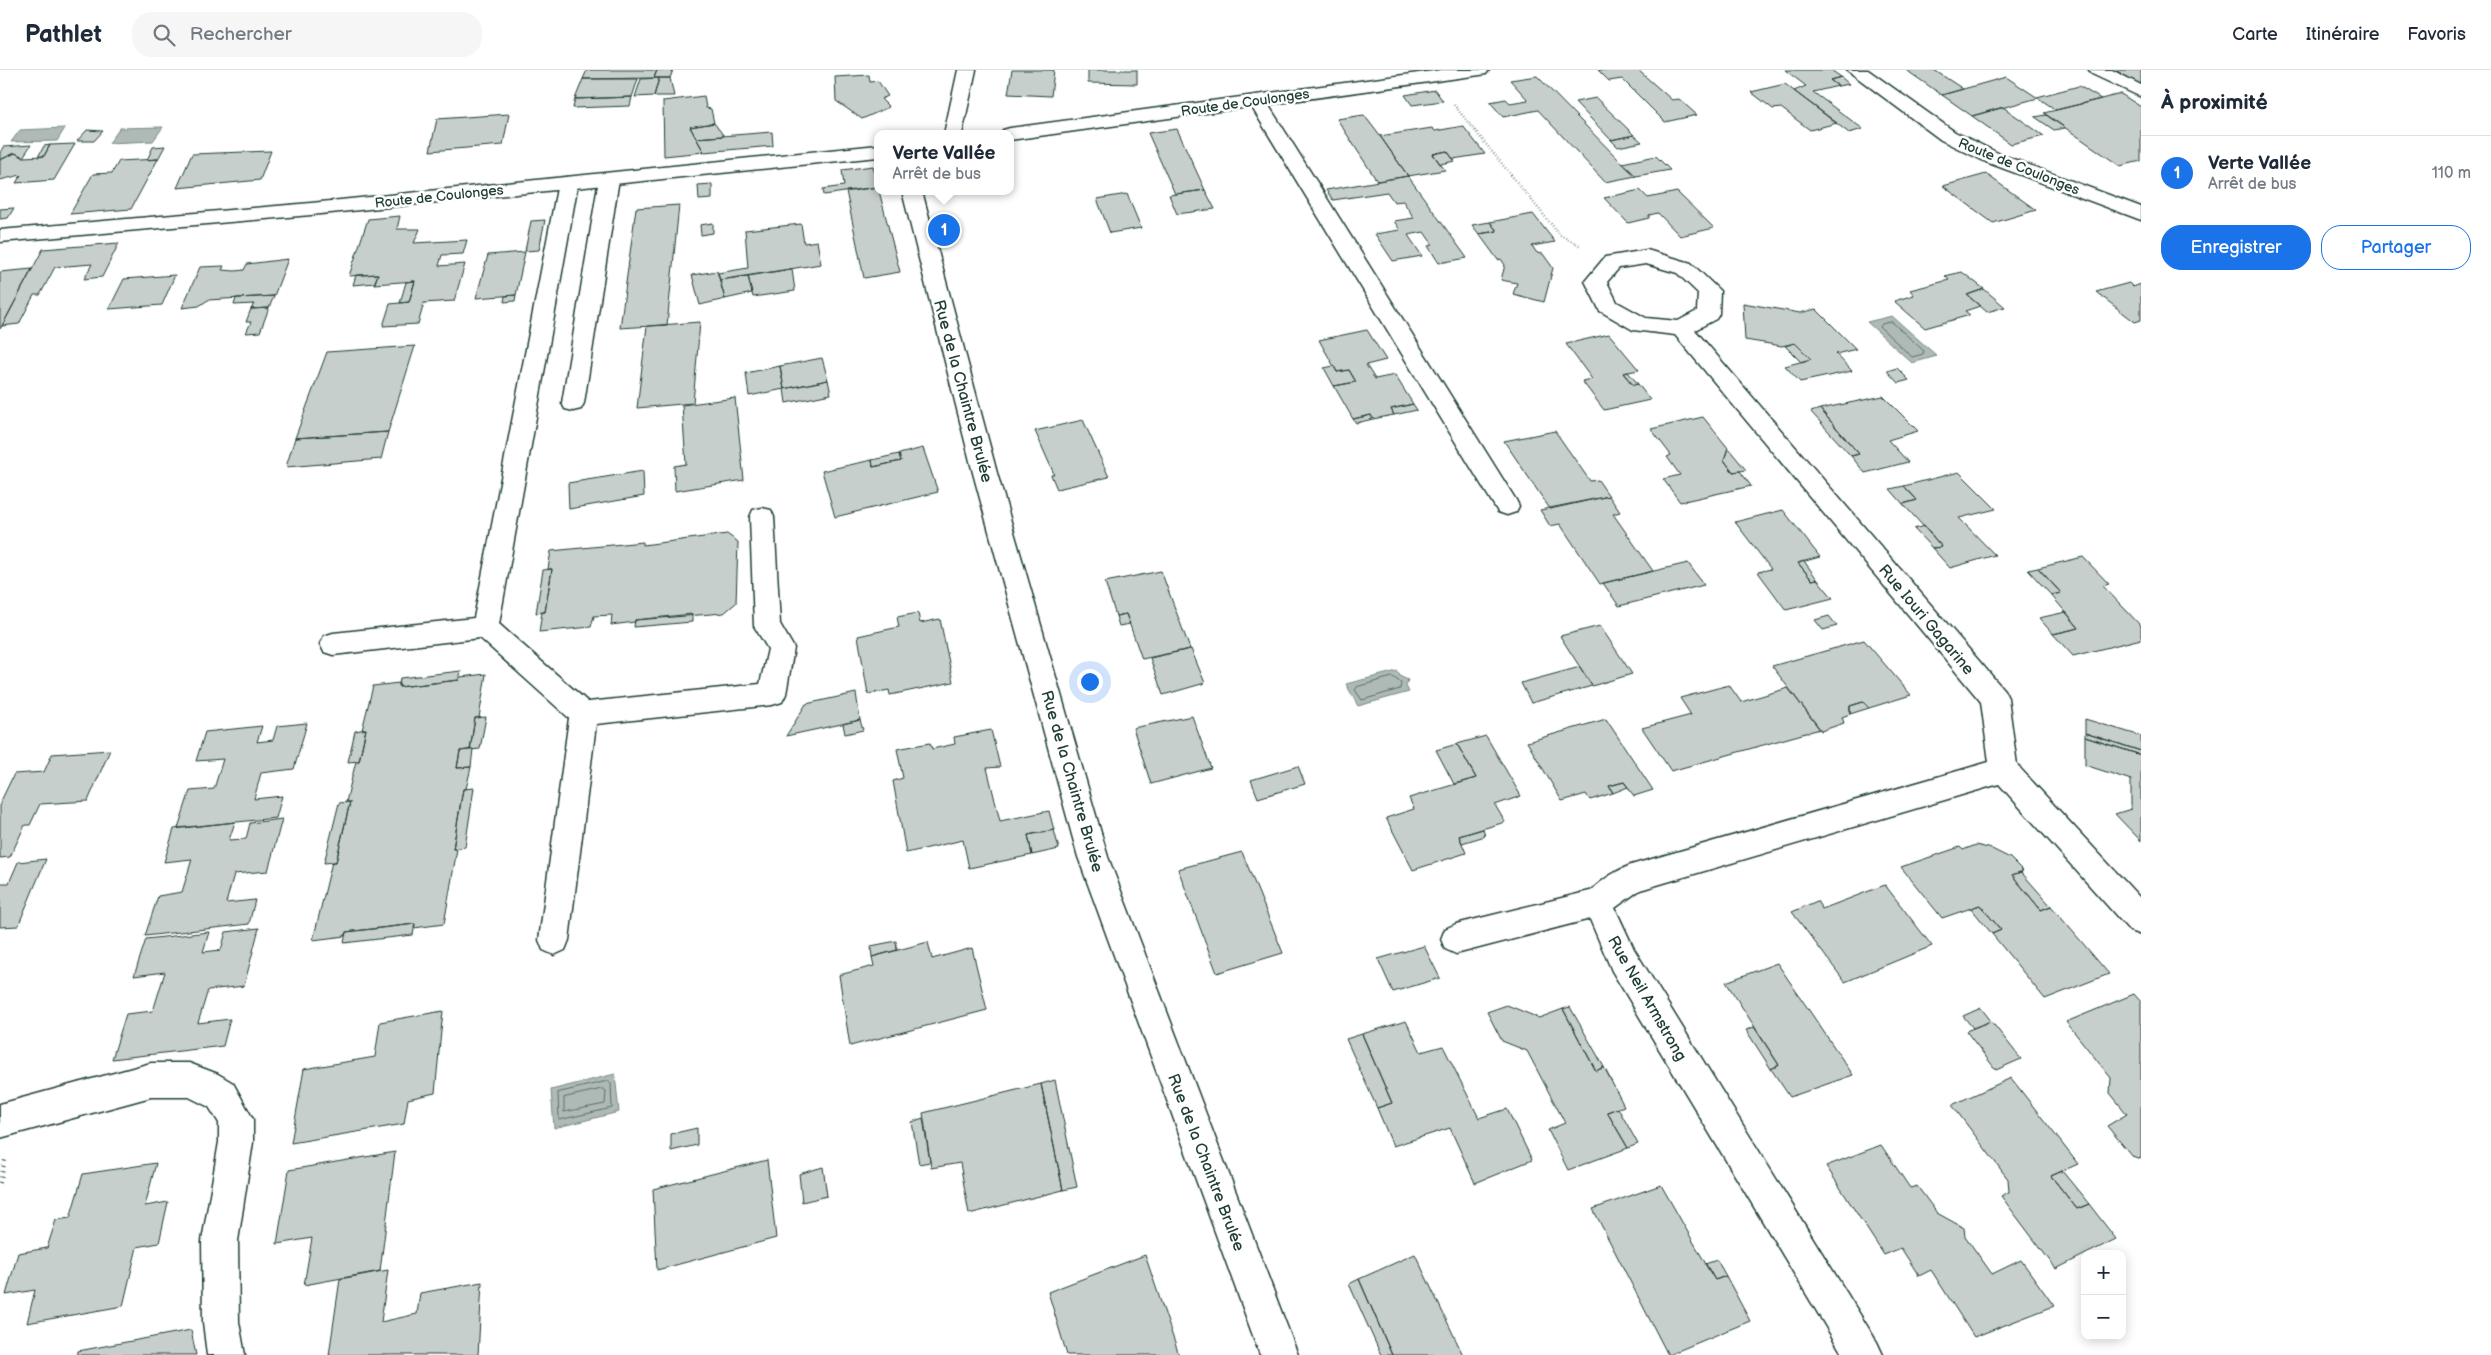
<!DOCTYPE html>
<html lang="fr">
<meta charset="utf-8">
<style>
body{margin:0;font-family:"Balsamiq Sans",sans-serif;background:#f6f6f7;color:#1f2937}
.controls{position:absolute;right:15px;bottom:15px;display:grid;overflow:hidden;border-radius:10px;box-shadow:0 2px 12px #0003}
.controls button{width:45px;height:45px;display:grid;place-items:center;padding:0;border:0;border-bottom:1px solid #e0e1e3;background:#fff;color:#1f2937;font:25px sans-serif}
.you{position:absolute;left:1089px;top:611px;width:18px;height:18px;margin:-12px;border:4px solid #fff;border-radius:50%;background:#1a73e8;box-shadow:0 0 0 8px #1a73e833}
.badge{display:grid;place-items:center;width:32px;height:32px;border-radius:50%;background:#1a73e8;color:#fff;font-size:16px;font-weight:700}
.pin{position:absolute;translate:-50% -50%;border:2px solid #fff;box-shadow:0 1px 5px #0006}
.popup{position:absolute;left:874px;top:60px;width:140px;height:65px;box-sizing:border-box;display:grid;place-content:center;border-radius:10px;background:#fff;filter:drop-shadow(0 1px 4px #0005);font-size:16px;white-space:nowrap;color:#747a83}
.popup b{font-size:19px;color:#1f2937}
.popup::after{content:'';position:absolute;left:50%;top:100%;margin-left:-10px;border:10px solid transparent;border-top-color:#fff}
.list{margin:0;padding:0;list-style:none}
h2{display:flex;justify-content:space-between;align-items:center;height:65px;margin:0;padding:0 20px;font-size:21px}
h2 small{font-size:16px;font-weight:400;color:#747a83}
.list li{display:grid;grid-template-columns:32px 1fr auto;gap:15px;align-items:center;box-sizing:border-box;height:75px;padding:0 20px;border-top:1px solid #e0e1e3}
.list b{display:block;font-size:19px;white-space:nowrap}
.list p{margin:0;font-size:16px;white-space:nowrap;color:#747a83}
.list em{font-size:16px;font-style:normal;color:#747a83}
.actions{display:flex;gap:10px;padding:15px 20px}
.actions a{flex:1;padding:11px 0;border:1px solid #1a73e8;border-radius:20px;text-align:center;font-size:18px;color:#1a73e8}
.actions .main{background:#1a73e8;color:#fff}
.icon{flex:none;width:28px;height:28px;fill:none;stroke:currentColor;stroke-width:2;stroke-linecap:round;stroke-linejoin:round}
.map{position:relative;flex:none;width:2141px;height:1285px;overflow:hidden}
header{display:flex;align-items:center;gap:30px;box-sizing:border-box;height:70px;padding:0 25px;background:#fff;border-bottom:1px solid #e0e1e3}
header strong{font-size:24px}
nav{display:flex;gap:28px;margin-inline-start:auto;font-size:18px}
.search{width:350px;height:45px;background:#f6f6f7;display:flex;align-items:center;gap:12px;box-sizing:border-box;padding:0 18px;border-radius:20px;color:#747a83;font-size:19px}
main{display:flex}
aside{flex:1;background:#fff}
.map>svg:first-child{display:block}
.water{fill:#afbab7;stroke:#758883}
.lines{fill:none;stroke-linecap:round;stroke-linejoin:round}
.shore{stroke:#596f68;stroke-width:1}
.building{fill:#c7cfcc;stroke:#1f3d34}
.service-casing{stroke:#1f3d34;stroke-width:3}
.minor-casing{stroke:#1f3d34;stroke-width:3}
.primary-casing{stroke:#1f3d34;stroke-width:3}
.path-far1{stroke:#1f3d34;stroke-width:2.5;stroke-dasharray:0.5 2.5;stroke-linecap:butt}
.path{stroke:#1f3d34;stroke-width:4;stroke-dasharray:1 4.5;stroke-linecap:butt}
.service{fill:#fff;fill-rule:evenodd}
.minor{fill:#fff;fill-rule:evenodd}
.primary{fill:#fff;fill-rule:evenodd}
.labels{text-anchor:middle;stroke-width:5;stroke-linejoin:round;paint-order:stroke}
.far-street-label{font-size:14px;fill:#1f3d34;stroke:#fff}
.street-label{font-size:16px;fill:#1f3d34;stroke:#fff}
</style>
<header>
<strong>Pathlet</strong>
<div class="search"><svg class="icon" aria-label="search" viewBox="0 0 24 24"><circle cx="10" cy="10" r="6"/><path d="M15 15l6 6"/></svg>Rechercher</div>
<nav><a>Carte</a><a>Itinéraire</a><a>Favoris</a></nav>
</header>
<main>
<div class="map">
<svg width="2141" height="1285" viewBox="0 0 2141 1285">
<rect width="100%" height="100%" fill="#fff"/>
<filter id="ink" filterUnits="userSpaceOnUse"><feTurbulence type="fractalNoise" baseFrequency=".02" numOctaves="2"/><feDisplacementMap in="SourceGraphic" scale="10" xChannelSelector="R" yChannelSelector="G"/><feConvolveMatrix kernelMatrix="1 2 1 2 8 2 1 2 1" color-interpolation-filters="sRGB"/></filter>
<g filter="url(#ink)">
<path class="water" d="M163,57L153,71L109,73L120,58Z
M65,58L57,71L11,72L20,60Z
M1892,246L1937,286L1912,293L1867,252Z
M1397,601L1401,607L1408,610L1406,616L1409,622L1358,636L1346,614Z
M615,1004L619,1042L554,1058L551,1020Z"/>
<g class="lines">
<path class="shore" d="M1892,252L1924,281L1923,284L1912,287L1880,257L1882,254Z
M1393,607L1401,613L1400,619L1362,630L1355,620L1357,617Z
M609,1011L611,1013L612,1038L559,1050L558,1023Z
M603,1019L606,1021L605,1034L564,1042V1028Z"/>
</g>
<path class="building" d="M587,0H657L654,8L583,9Z
M657,0H673L670,8H654Z
M1012,0H1054L1051,26L1008,24Z
M1088,0H1137V14L1088,13Z
M1598,0H1638L1672,30L1679,29L1697,45L1665,52L1622,9L1609,11Z
M1785,0H1831L1841,7L1830,10L1838,16L1813,22L1863,59L1849,63L1794,21L1806,16Z
M1906,0H1934L1963,19L1942,25Z
M2115,0H2141V15Z
M869,5L870,12L878,11L888,26L881,29L889,37L862,49L836,31L835,7Z
M1537,6L1622,93L1636,106L1605,112L1538,40L1503,47L1490,32L1506,29L1510,33L1528,30L1510,10Z
M1841,7L1849,14L1838,16L1830,10Z
M2006,7L2038,28L1972,46L1942,25Z
M659,8L654,26L635,27L641,9Z
M659,8H670L674,26H654Z
M583,9H638L632,27L575,29Z
M1785,14L1794,21L1837,53L1810,60L1781,38L1773,39L1751,22Z
M2079,16L2101,29L2056,40L2037,27Z
M1435,20L1443,31L1412,35L1405,25Z
M2121,24L2141,37V91L2120,96L2044,43Z
M704,26L706,38L711,39L714,53L690,57L704,82L664,86L663,31Z
M632,27L630,36L573,38L575,29Z
M1596,28L1634,65L1611,70L1575,32Z
M2003,37L2044,66L2011,74L1972,46Z
M509,44L503,75L430,81L437,49Z
M1364,45L1380,66L1408,106L1377,111L1337,49Z
M2046,45L2065,58L2054,60L2035,47Z
M714,53L724,66L696,68L690,57Z
M1463,56L1485,84L1453,89L1447,81L1433,84L1445,100L1408,106L1380,66L1432,58L1435,61Z
M1177,59L1205,120L1175,124L1148,63Z
M87,60L103,61L94,71H77Z
M772,62L773,76L704,82L696,68Z
M1634,65L1642,72L1618,77L1611,70Z
M75,74L54,110L16,113L21,105L0,110V90L15,83L23,87L44,86L50,75Z
M31,75L23,87L15,83L0,90V83L3,77Z
M50,75L44,86L38,87L44,76Z
M165,76L158,89L147,90L153,77Z
M271,81L260,110L177,118L192,84Z
M1447,81L1455,91L1440,94L1433,84Z
M1656,86L1670,100L1636,106L1622,93Z
M158,89L131,139L70,144L93,104L112,103L119,91Z
M873,96L878,117L824,125L823,119L844,116L842,100Z
M1986,104L2036,140L1993,153L1943,116Z
M1408,106L1467,188L1439,193L1428,176L1433,175L1424,162L1408,165L1422,186L1393,191L1375,164L1400,160L1394,151L1414,148L1403,131L1394,132L1387,122L1333,130L1326,120Z
M712,114V129L699,130L698,115Z
M878,117L900,202L864,208L846,121Z
M1205,120L1215,139L1177,144L1169,125Z
M1640,120L1648,128L1677,122L1714,158L1680,166L1658,143L1649,145V148L1628,153L1604,128Z
M1127,124L1141,158L1110,163L1097,129Z
M679,135L667,255L620,258L636,138Z
M14,138L8,148L0,149V139Z
M1533,144L1555,172L1532,176L1537,183L1543,184L1553,198L1544,232L1513,224L1517,213L1501,210L1505,195L1501,189L1498,190L1479,164L1497,161L1490,152Z
M400,146L397,159H420L414,173L467,170L463,184L442,185L439,196L465,194L454,231L424,233L418,254L383,256L390,234L409,232L415,211L374,214L378,204L349,206L368,149Z
M545,150L539,180L525,181L531,151Z
M1490,152L1497,161L1479,164L1472,155Z
M713,153V163L701,165L700,155Z
M801,154L804,173L817,171L821,194L720,210L718,203L748,198L745,160Z
M119,173L102,207L84,209L92,194L55,197L40,225H34L19,254L2,256L43,179Z
M525,182L516,225L476,228L488,185Z
M288,189L274,226L208,230L199,236L182,238L200,197L224,196L222,200L235,201L244,200L247,194Z
M32,199L2,256L0,259V202Z
M792,199L795,221L753,227L748,206Z
M717,201L725,229L700,235L692,205Z
M1962,202L1984,219L1967,225L1980,236L1965,241L1970,245L1925,258L1894,231L1914,225L1910,220L1949,210L1945,206Z
M378,204L375,213L353,215L356,205Z
M175,205L162,235L109,239L124,209Z
M748,206L752,223L725,229L720,210Z
M415,211L409,232L400,233L406,212Z
M2129,213L2133,217L2141,214V250L2135,252L2096,222Z
M1984,219L2005,237L1987,242L1967,225Z
M516,225L515,231L504,232L505,226Z
M274,226L269,238L251,239L254,234L234,235L236,228Z
M1743,233L1800,243L1816,239L1856,279L1836,284L1852,301L1800,312L1785,296L1811,289L1795,273L1782,276L1745,270Z
M269,238L260,262L246,263L251,252H246L251,239Z
M700,252L693,333L637,338L647,256Z
M1367,260L1386,290L1366,295L1375,309L1395,305L1413,334L1391,339L1394,345L1373,349L1371,345L1353,349L1334,316L1356,312L1349,300L1337,302L1319,270Z
M1609,264L1639,300L1623,303L1633,315L1638,314L1650,330L1604,340L1582,311L1592,309L1566,274Z
M1795,273L1811,289L1801,292L1785,276Z
M415,276L388,362L295,368L327,282Z
M822,288L828,310L784,319L780,296Z
M780,296L784,319L749,326L746,303Z
M1334,296L1337,302L1349,300L1356,312L1334,316L1324,298Z
M1897,298L1909,310L1898,313L1887,301Z
M1628,302L1638,314L1633,315L1623,303Z
M828,310L831,324L786,333L784,319Z
M1883,326L1918,361L1888,370L1908,392L1865,403L1851,386L1859,384L1820,339Z
M735,328L744,410L675,421L674,396L686,394L682,335Z
M1413,334L1417,340L1394,345L1391,339Z
M1820,339L1859,384L1851,386L1811,342Z
M1371,345L1373,349L1356,353L1353,349Z
M1703,347L1728,378L1724,390L1733,402L1740,401L1751,416L1680,432L1663,409L1680,405L1667,387L1671,385L1651,359Z
M1083,350L1109,407L1057,419L1051,405L1054,404L1035,361Z
M1555,361L1590,411L1598,410L1609,426L1550,439L1504,371Z
M388,362L381,389L286,397L295,368Z
M923,378L938,422L835,447L822,401L872,390L873,397L901,391L899,384Z
M1728,378L1746,400L1733,402L1724,390Z
M899,384L901,391L873,397L872,390Z
M643,401L644,426L569,439L568,413Z
M1959,402L1996,439L1959,448L1995,485L1950,498L1932,478L1942,477L1903,434L1917,430L1904,416Z
M1904,416L1917,430L1903,434L1890,419Z
M1609,426L1620,442L1613,444L1653,501L1600,514L1560,454L1550,456L1540,440Z
M1783,440L1820,487L1798,493L1812,510L1817,509L1833,528L1786,540L1758,502L1771,499L1735,452Z
M1924,456L1942,477L1932,478L1914,459Z
M727,464L738,472L736,533L724,543L635,550V552L611,555L612,545L594,546L591,557L539,562L542,542H545L552,499H548L551,481L643,472V475Z
M2083,487L2109,514L2103,516L2141,556V569L2073,586L2053,564L2079,558L2051,525L2061,523L2038,498Z
M1804,491L1817,509L1812,510L1798,493Z
M1688,493L1704,515L1619,536L1603,513Z
M2038,498L2061,523L2051,525L2028,500Z
M552,499L545,542L536,543L543,500Z
M1161,501L1190,579L1142,589L1126,544L1116,546L1105,512Z
M2066,542L2079,558L2053,564L2039,548Z
M918,543L920,553L940,549L953,612L890,625L889,620L868,624L858,566L899,557L897,547Z
M692,544V552L634,557L635,550Z
M1126,544L1130,554L1119,556L1116,546Z
M1829,546L1837,556L1823,560L1815,550Z
M1600,556L1632,604L1592,616L1560,566Z
M1864,570L1911,625L1869,638L1863,632L1850,636V644L1842,647L1844,653L1821,661L1772,596Z
M1191,579L1205,613L1163,625L1150,588Z
M1580,597L1592,616L1531,633L1521,613Z
M461,601L459,610L399,617L400,608Z
M486,604L479,648H475L470,680L460,681L457,698L471,697L466,719H463L453,779H457L444,854L414,858L415,854L346,862L345,866L313,870L332,792H336L350,732H346L356,691H359L366,659L362,660L373,616L399,613V617L459,610L460,607Z
M1729,615L1741,632L1788,618L1820,659L1671,701L1642,658L1691,645L1680,628Z
M856,623L860,650L786,666L806,634Z
M1863,632L1869,638L1850,644V636Z
M1192,646L1211,698L1151,714L1133,658Z
M486,647L480,679L470,680L475,648Z
M1606,649L1653,720L1634,726L1624,712L1609,716L1613,723L1590,730L1586,724L1562,731L1527,672Z
M2085,649L2141,666V681L2085,663Z
M860,650L863,660L845,664L843,654Z
M307,653L294,699L261,703L254,729L282,726L276,748L178,758L190,721L214,719L223,689L196,691L205,662L262,656L257,672L273,670L277,656Z
M366,659L359,691L348,692L355,661Z
M991,660L1000,697L987,698L1000,751L1049,741L1054,760L1028,765L1032,785L969,798L963,770L906,783L893,711L903,708L897,679L930,673L932,679L955,674L954,667Z
M2085,663L2141,681V685L2085,667Z
M1486,666L1521,726L1495,735L1505,752L1459,766L1466,783L1413,800L1386,748L1414,739L1409,728L1476,708L1457,674Z
M2085,667L2141,685V771L2115,744L2131,739V710L2085,695Z
M1457,674L1476,708L1454,714L1436,680Z
M473,679L471,697L457,698L460,681Z
M110,680L88,731L40,734L30,755H25L10,787L0,788V733L14,704L44,702L52,684Z
M1298,696L1305,714L1258,728L1251,710Z
M1624,712L1628,717L1613,723L1609,716Z
M474,718L465,777L453,779L463,719Z
M350,732L336,792L324,793L339,733Z
M282,749L268,801L234,804L226,833L255,830L249,854L145,866L158,826L182,822L192,789L164,792L174,759L235,752L229,770L246,769L250,753Z
M1483,759L1485,766L1462,773L1459,766Z
M1054,760L1059,779L1032,785L1028,765Z
M1976,775L1992,779L2010,788L2023,801L2012,805L2041,840L2051,836L2109,904L2045,929L1992,864L2001,860L1980,835L1942,848L1901,797L1960,777L1963,780Z
M1242,782L1283,883L1217,903L1178,799Z
M46,789L18,856L0,857V813H9L18,792Z
M2021,802L2051,836L2041,840L2012,805Z
M1885,815L1932,876L1845,912L1792,842L1817,831L1822,839Z
M1980,835L2001,860L1992,864L1971,838Z
M415,854L413,865L344,873L346,862Z
M259,858L244,916L208,920L198,953L230,949L223,976L112,989L126,944L153,941L165,902L134,906L146,869L209,862L203,882L221,880L226,862Z
M896,871L897,880L872,887L871,876Z
M928,872L932,889L972,878L987,940L850,976L839,905L874,896L872,887Z
M1424,876L1440,908L1393,922L1378,889Z
M1777,893L1853,1005L1790,1027L1771,999L1779,995L1726,912Z
M2134,924L2141,932V1089L2132,1086L2107,1056L2127,1044L2110,1023L2111,1008L2066,952Z
M1507,935L1539,948L1563,939L1596,1001L1604,997L1624,1036L1607,1042L1628,1078L1568,1100L1548,1060L1565,1053L1527,981L1502,971L1487,942Z
M1570,937L1604,997L1596,1001L1563,939Z
M1981,938L1991,951L1973,958L1963,946Z
M443,941L435,1023L408,1029L404,1054L291,1073L304,999L375,987L380,952Z
M1406,951L1421,982L1443,976L1479,1048L1507,1039L1532,1090L1475,1113L1450,1058L1393,1076L1377,1038L1392,1033L1362,964Z
M1991,951L2021,989L1996,1000L1966,961Z
M1754,957L1779,995L1771,999L1746,960Z
M1362,964L1392,1033L1377,1038L1346,969Z
M2011,1008L2078,1094L2051,1106L2077,1139L2089,1134L2116,1169L2056,1199L2001,1126L2009,1122L2008,1109L1952,1035Z
M1055,1010L1077,1117L1063,1120L1041,1014Z
M1041,1014L1063,1120L969,1144L960,1093L931,1098L923,1043Z
M1618,1038L1638,1074L1628,1078L1607,1042Z
M923,1048L930,1092L919,1094L912,1052Z
M697,1058V1075L671,1081V1064Z
M1881,1075L1910,1118L1917,1116L1937,1143L1964,1158L1965,1166L1992,1204L2021,1190L2054,1236L1974,1267L1931,1200L1919,1206L1901,1178L1884,1185L1826,1096Z
M395,1082L380,1201L304,1215L312,1168L277,1174L289,1100Z
M767,1090L776,1168L657,1200L653,1119Z
M156,1093L145,1136L168,1132L159,1173L137,1177L123,1236L27,1253L35,1220L6,1225L18,1183L47,1178L56,1150L70,1148L83,1104Z
M823,1097L827,1126L802,1132L799,1104Z
M2062,1101L2089,1134L2077,1139L2051,1106Z
M1661,1115L1715,1210L1726,1206L1750,1251L1668,1285L1593,1139Z
M1415,1184L1463,1285H1392L1359,1209Z
M1145,1185L1179,1285H1067L1048,1222Z
M1717,1190L1726,1206L1715,1210L1705,1194Z
M388,1200L381,1252L417,1244L420,1223L482,1212L478,1285H329L340,1209Z
M1359,1209L1392,1285H1381L1349,1214Z
M191,1260L196,1285H77L78,1281Z"/>
<g class="lines">
<g class="service-casing">
<path id="service" d="M1257,26L1263,27L1266,31L1516,430L1519,436L1516,442L1507,445L1498,442L1248,31L1251,27Z
M609,103L616,105L619,109L584,333L581,339L573,341L565,339L562,333L599,109L602,105Z
M568,107L575,109L578,113L499,554L588,632L760,614L768,579L754,556L750,447L753,440L762,438L771,440L774,447L780,554L794,578L786,624L782,632L772,635L596,654L569,870L565,880L554,885L543,880L539,870L569,648L480,568L333,585L324,582L320,574L324,566L333,563L474,548L558,113L561,109Z
M1598,819L1609,823L1613,833L1609,843L1598,847L1456,884L1445,879L1441,869L1445,859L1456,854Z"/>
</g>
<g class="minor-casing">
<path id="minor" d="M958,0H976L962,64H944Z
M1847,0H1868L1955,62L2000,84L2141,137V150L1986,92L1941,70Z
M2089,0H2112L2141,15V27L2092,4Z
M902,121H922L997,403L1108,787L1298,1285H1260L1078,787L973,403Z
M1647,180L1691,193L1720,221L1719,244L1716,249L1695,260L2004,620L2008,628L2017,695L2141,829V865L2130,861L1999,714L1640,820L1615,838L1634,879L1877,1272L1883,1285H1843L1612,901L1583,833C1591,816 1613,802 1631,795L1989,692L1981,632L1675,265L1633,260L1600,241L1585,211L1605,187ZM1646,194L1677,203L1698,223L1697,241L1678,251L1646,248L1617,232L1607,212L1619,198Z
M151,993H189L218,1004L233,1013L253,1049V1072L238,1171L239,1252L245,1285H207L203,1252L202,1171L219,1072V1053L209,1037L189,1027H151L0,1068V1034Z"/>
</g>
<g class="primary-casing">
<path id="primary" d="M1441,0H1489L1486,4L1480,5L1010,70V64H1001L1003,60L1010,58Z
M878,75V87L311,145L0,172V160L311,133Z"/>
</g>
<path class="path-far1" d="M1454,35L1560,165L1581,176"/>
<path class="path" d="M0,1113L5,1090"/>
<use href="#service" class="service"/>
<use href="#minor" class="minor"/>
<use href="#primary" class="primary"/>
</g>
</g>
<g class="labels">
<g class="far-street-label">
<text transform="translate(1245 32) rotate(-8)" y="5">Route de Coulonges</text>
<text transform="translate(2019 96) rotate(22)" y="5">Route de Coulonges</text>
<text transform="translate(439 126) rotate(-6)" y="5">Route de Coulonges</text>
</g>
<g class="street-label">
<text transform="translate(964 321) rotate(75)" y="6">Rue de la Chaintre Brulée</text>
<text transform="translate(1927 549) rotate(50)" y="6">Rue Iouri Gagarine</text>
<text transform="translate(1073 711) rotate(74)" y="6">Rue de la Chaintre Brulée</text>
<text transform="translate(1648 928) rotate(60)" y="6">Rue Neil Armstrong</text>
<text transform="translate(1207 1092) rotate(69)" y="6">Rue de la Chaintre Brulée</text>
</g>
</g>
</svg>
<div class="controls">
<button>+</button>
<button>−</button>
</div>
<div class="you"></div>
<div class="pin badge" style="left:944px;top:160px">1</div>
<div class="popup"><b>Verte Vallée</b>Arrêt de bus</div>
</div>
<aside>
<h2>À proximité<small></small></h2>
<ul class="list">
<li><span class="badge">1</span><div><b>Verte Vallée</b><p>Arrêt de bus</p></div><em>110 m</em></li>
</ul>
<div class="actions"><a class="main">Enregistrer</a><a>Partager</a></div>
</aside>
</main>
